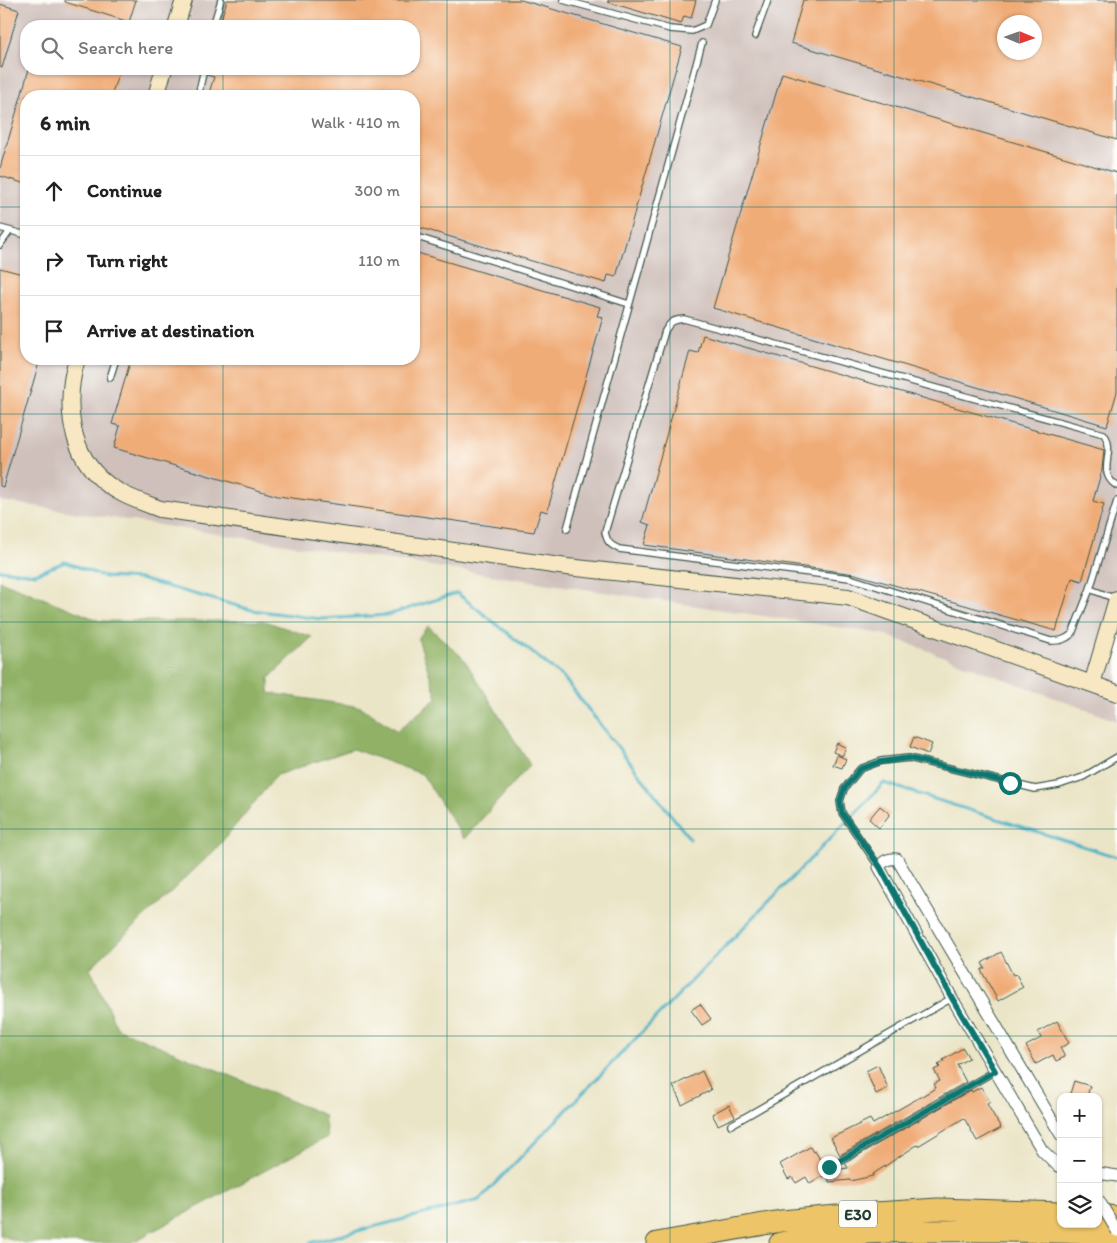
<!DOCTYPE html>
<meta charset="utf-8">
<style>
body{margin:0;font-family:Itim,sans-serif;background:#f6f6f6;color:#222}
.controls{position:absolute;right:15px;bottom:15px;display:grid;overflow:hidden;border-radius:10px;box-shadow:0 1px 4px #0004}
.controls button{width:45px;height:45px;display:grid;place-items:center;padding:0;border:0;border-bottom:1px solid #e0e0e0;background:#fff;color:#222;font:25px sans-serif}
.compass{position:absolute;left:997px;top:15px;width:45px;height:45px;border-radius:50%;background:#fff;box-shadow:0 1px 4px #0004;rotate:92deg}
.stop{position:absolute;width:15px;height:15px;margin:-11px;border:4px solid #0f766e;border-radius:50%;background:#fff}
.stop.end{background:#0f766e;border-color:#fff;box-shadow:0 1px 5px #0008}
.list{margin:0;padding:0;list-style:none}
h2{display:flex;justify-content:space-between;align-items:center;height:65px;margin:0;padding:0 20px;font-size:21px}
h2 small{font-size:16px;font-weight:400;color:#767676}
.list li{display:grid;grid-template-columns:32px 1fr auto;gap:15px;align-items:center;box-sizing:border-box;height:70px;padding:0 20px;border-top:1px solid #e0e0e0}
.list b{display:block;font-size:19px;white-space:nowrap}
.list em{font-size:16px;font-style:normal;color:#767676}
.icon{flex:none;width:28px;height:28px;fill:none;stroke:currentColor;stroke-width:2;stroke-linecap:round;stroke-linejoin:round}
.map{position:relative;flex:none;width:1117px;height:1243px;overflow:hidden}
.search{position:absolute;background:#fff;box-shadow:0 1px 4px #0004;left:20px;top:20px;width:400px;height:55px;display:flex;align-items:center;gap:12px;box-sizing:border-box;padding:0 18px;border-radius:20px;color:#767676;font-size:19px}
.panel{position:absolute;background:#fff;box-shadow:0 1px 4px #0004;left:20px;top:90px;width:400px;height:275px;border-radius:20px}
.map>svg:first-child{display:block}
.industrial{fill:#cfc0bb;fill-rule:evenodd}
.forest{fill:#91b266;stroke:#58784d}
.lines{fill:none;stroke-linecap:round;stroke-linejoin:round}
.stream{stroke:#47b1c5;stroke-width:3}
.building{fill:#f0ac77;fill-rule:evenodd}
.lane-casing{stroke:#3e564a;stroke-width:8}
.street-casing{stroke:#3e564a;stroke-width:13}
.secondary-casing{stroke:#3e564a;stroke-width:18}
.highway-casing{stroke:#3e564a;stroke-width:23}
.lane{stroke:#fff;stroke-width:5.5}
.street{stroke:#fff;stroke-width:11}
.secondary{stroke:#f8e7c3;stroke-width:16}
.highway{stroke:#eec469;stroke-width:21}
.street-bridge-casing{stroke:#3e564a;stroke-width:13;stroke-linecap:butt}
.street-bridge{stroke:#fff;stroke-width:11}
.route{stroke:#0f766e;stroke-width:6}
.grid{fill:none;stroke:#0f766e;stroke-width:1;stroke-opacity:0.55}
.labels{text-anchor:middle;stroke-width:4;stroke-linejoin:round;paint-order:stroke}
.shield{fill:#fdfcf7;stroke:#62766e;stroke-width:1}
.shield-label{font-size:16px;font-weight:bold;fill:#1f3d34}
</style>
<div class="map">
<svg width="1117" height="1243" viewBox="0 0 1117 1243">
<rect width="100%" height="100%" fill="#fdfcf7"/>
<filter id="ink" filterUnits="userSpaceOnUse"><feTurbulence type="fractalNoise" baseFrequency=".02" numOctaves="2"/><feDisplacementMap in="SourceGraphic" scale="10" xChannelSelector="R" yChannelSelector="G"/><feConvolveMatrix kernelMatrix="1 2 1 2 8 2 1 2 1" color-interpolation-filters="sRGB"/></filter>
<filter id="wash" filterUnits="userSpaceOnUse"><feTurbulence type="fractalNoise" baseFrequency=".0096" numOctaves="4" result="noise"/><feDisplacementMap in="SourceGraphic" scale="20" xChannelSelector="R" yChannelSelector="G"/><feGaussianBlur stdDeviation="1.12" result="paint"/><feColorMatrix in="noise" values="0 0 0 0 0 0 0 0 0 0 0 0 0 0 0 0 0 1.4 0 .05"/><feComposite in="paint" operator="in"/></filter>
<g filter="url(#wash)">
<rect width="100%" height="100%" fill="#ebe5c7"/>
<path class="industrial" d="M0,0H1117V721L883,634L0,501ZM1004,22H1034V52H1004ZM26,26H414V69H26ZM26,96H414V359H26Z"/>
<path class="forest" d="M0,581L100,621H264L312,637L269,678V693L361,707L397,731L437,698L418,638L428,626L464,659L530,765L464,839L422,774L353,749L277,775L215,850L90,968L117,1028L324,1115L327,1137L131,1243H24L0,1235Z"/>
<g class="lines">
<path class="stream" d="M0,570L35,574L65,562L105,577L140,579L252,610L321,619L388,615L457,593L563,677L690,839
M310,1243L479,1200L884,783L1117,857"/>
</g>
<g id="blocks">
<path class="building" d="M65,0H136L129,22L65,2Z
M227,0H521L682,47L616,277L608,275L606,283L414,226V96H208L214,77L207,75L209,69H414V26H219Z
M608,0H696L691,18L684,16L681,24L608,2Z
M803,0H1117V140L791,43ZM1004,22H1034V52H1004Z
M0,4L19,10L2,68L0,67Z
M29,69H120L111,96H26V184L0,176V168Z
M782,73L1117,173V392L1107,426L713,308Z
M414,252L600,307L597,316L603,317L547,512L541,510L534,532L278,496L114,448L120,426L112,424L131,359H414Z
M0,268L26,275V359H40L3,487L0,486Z
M703,335L1104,450L1102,470L1093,501L1104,504L1082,581L1072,578L1056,631L855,574L644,545L650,525L642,522L690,351L698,353Z
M914,737L932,744L928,754L910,747Z
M837,743L846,748L842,756L833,752Z
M837,755L846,759L842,768L833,765Z
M880,806L890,814L879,828L869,819Z
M1001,952L1013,975L1016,974L1023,987L998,1001L981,970L985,968L982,963Z
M700,1004L711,1019L702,1025L691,1010Z
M1057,1021L1069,1043L1060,1048L1065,1057L1056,1061L1053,1055L1036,1064L1026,1046L1041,1038L1038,1032Z
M963,1048L969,1058L957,1065L966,1082L840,1155L831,1138L870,1119L873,1124L936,1088L934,1084L940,1081L934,1070L940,1067L938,1065L944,1062L943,1060Z
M878,1065L888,1088L876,1094L866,1071Z
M702,1071L711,1090L682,1105L673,1086Z
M1074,1081L1090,1086L1087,1097H1069Z
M981,1087L990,1102L987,1104L1001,1128L977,1141L964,1118L918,1146L917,1145L873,1174V1176L850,1181V1180L829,1182L828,1171L848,1168L845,1163L971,1090L972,1092Z
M729,1105L735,1117L718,1125L712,1114Z
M810,1147L813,1152L815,1151L828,1173L810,1184L806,1177L796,1183L792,1177L788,1179L780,1164Z"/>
</g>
</g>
<g filter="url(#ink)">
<use href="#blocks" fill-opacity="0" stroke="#3e564a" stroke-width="1"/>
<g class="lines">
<g class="lane-casing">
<path id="lane" d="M563,0L670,29L692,31L706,25L715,0
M213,26L221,0
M755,36L768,0
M198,96L204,69
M0,228L26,235
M414,236L629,304
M0,245L10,231
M110,378L116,359
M1117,486C1095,472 1117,452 1104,434L684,319C673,320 670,322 665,331L605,532C607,542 610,545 619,549L850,578L1051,641C1060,641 1065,640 1072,634L1090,589L1117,501
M567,529L702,43
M1090,589L1116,599
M879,867L842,813L840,801L844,789L860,769L881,761L909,758L1035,789L1059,785L1083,777L1117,757
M731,1125L952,998
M829,1167L995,1071"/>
</g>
<g class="street-casing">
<path id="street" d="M1061,1135L897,859C889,858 884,860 879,867L952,998L1042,1150L1058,1166H1061
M1098,1173L1117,1176"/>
</g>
<g class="secondary-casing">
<path id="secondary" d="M176,26L184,0
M156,96L164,69
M77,359C65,398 68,447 99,477C116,494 139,501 160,509L567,567L848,597L1117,693
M1092,684L1117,599"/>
</g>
<g class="highway-casing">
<path id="highway" d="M1098,1215L1117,1217
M657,1243L781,1221L860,1214L938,1209L1061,1213
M780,1243C854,1230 932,1230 1007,1231C1044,1232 1081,1231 1117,1237"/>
</g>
<use href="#lane" class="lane"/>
<use href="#street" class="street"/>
<use href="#secondary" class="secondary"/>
<use href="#highway" class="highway"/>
<g class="street-bridge-casing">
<path id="street-bridge" d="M1098,1199L1117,1231"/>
</g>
<use href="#street-bridge" class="street-bridge"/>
</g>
</g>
<g class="lines" filter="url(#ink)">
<path class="route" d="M829,1167L995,1071L952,998L880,867L842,813L840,801L844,789L860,769L880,762L909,758L1010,783"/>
</g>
<path class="grid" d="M223,0V26M447,0V1243M670,0V1243M894,0V1243M223,69V96M0,207H26M414,207H1117M223,359V1243M0,414H1117M0,622H1117M0,829H1117M0,1036H1117"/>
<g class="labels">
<rect class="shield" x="839" y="1200.5" width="38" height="27" rx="4"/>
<g class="shield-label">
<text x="858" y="1220">E30</text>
</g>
</g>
</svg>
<div class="controls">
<button>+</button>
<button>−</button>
<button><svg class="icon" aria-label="layers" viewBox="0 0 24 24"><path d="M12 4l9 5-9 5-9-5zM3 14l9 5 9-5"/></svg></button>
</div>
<svg class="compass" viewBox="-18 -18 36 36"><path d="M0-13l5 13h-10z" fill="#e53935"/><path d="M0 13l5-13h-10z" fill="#767676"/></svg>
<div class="stop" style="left:1010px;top:783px"></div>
<div class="stop end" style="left:829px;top:1167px"></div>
<div class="search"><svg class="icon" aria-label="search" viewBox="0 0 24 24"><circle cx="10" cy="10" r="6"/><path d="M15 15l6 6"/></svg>Search here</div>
<section class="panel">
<h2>6 min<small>Walk · 410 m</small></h2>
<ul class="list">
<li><svg class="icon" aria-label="ahead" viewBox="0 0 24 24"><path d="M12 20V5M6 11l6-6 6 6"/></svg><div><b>Continue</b></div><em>300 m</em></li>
<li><svg class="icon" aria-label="right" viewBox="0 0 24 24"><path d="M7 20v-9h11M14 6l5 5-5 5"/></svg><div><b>Turn right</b></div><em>110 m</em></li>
<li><svg class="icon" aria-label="arrive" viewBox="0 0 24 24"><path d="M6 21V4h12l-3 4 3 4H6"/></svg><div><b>Arrive at destination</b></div></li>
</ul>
</section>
</div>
